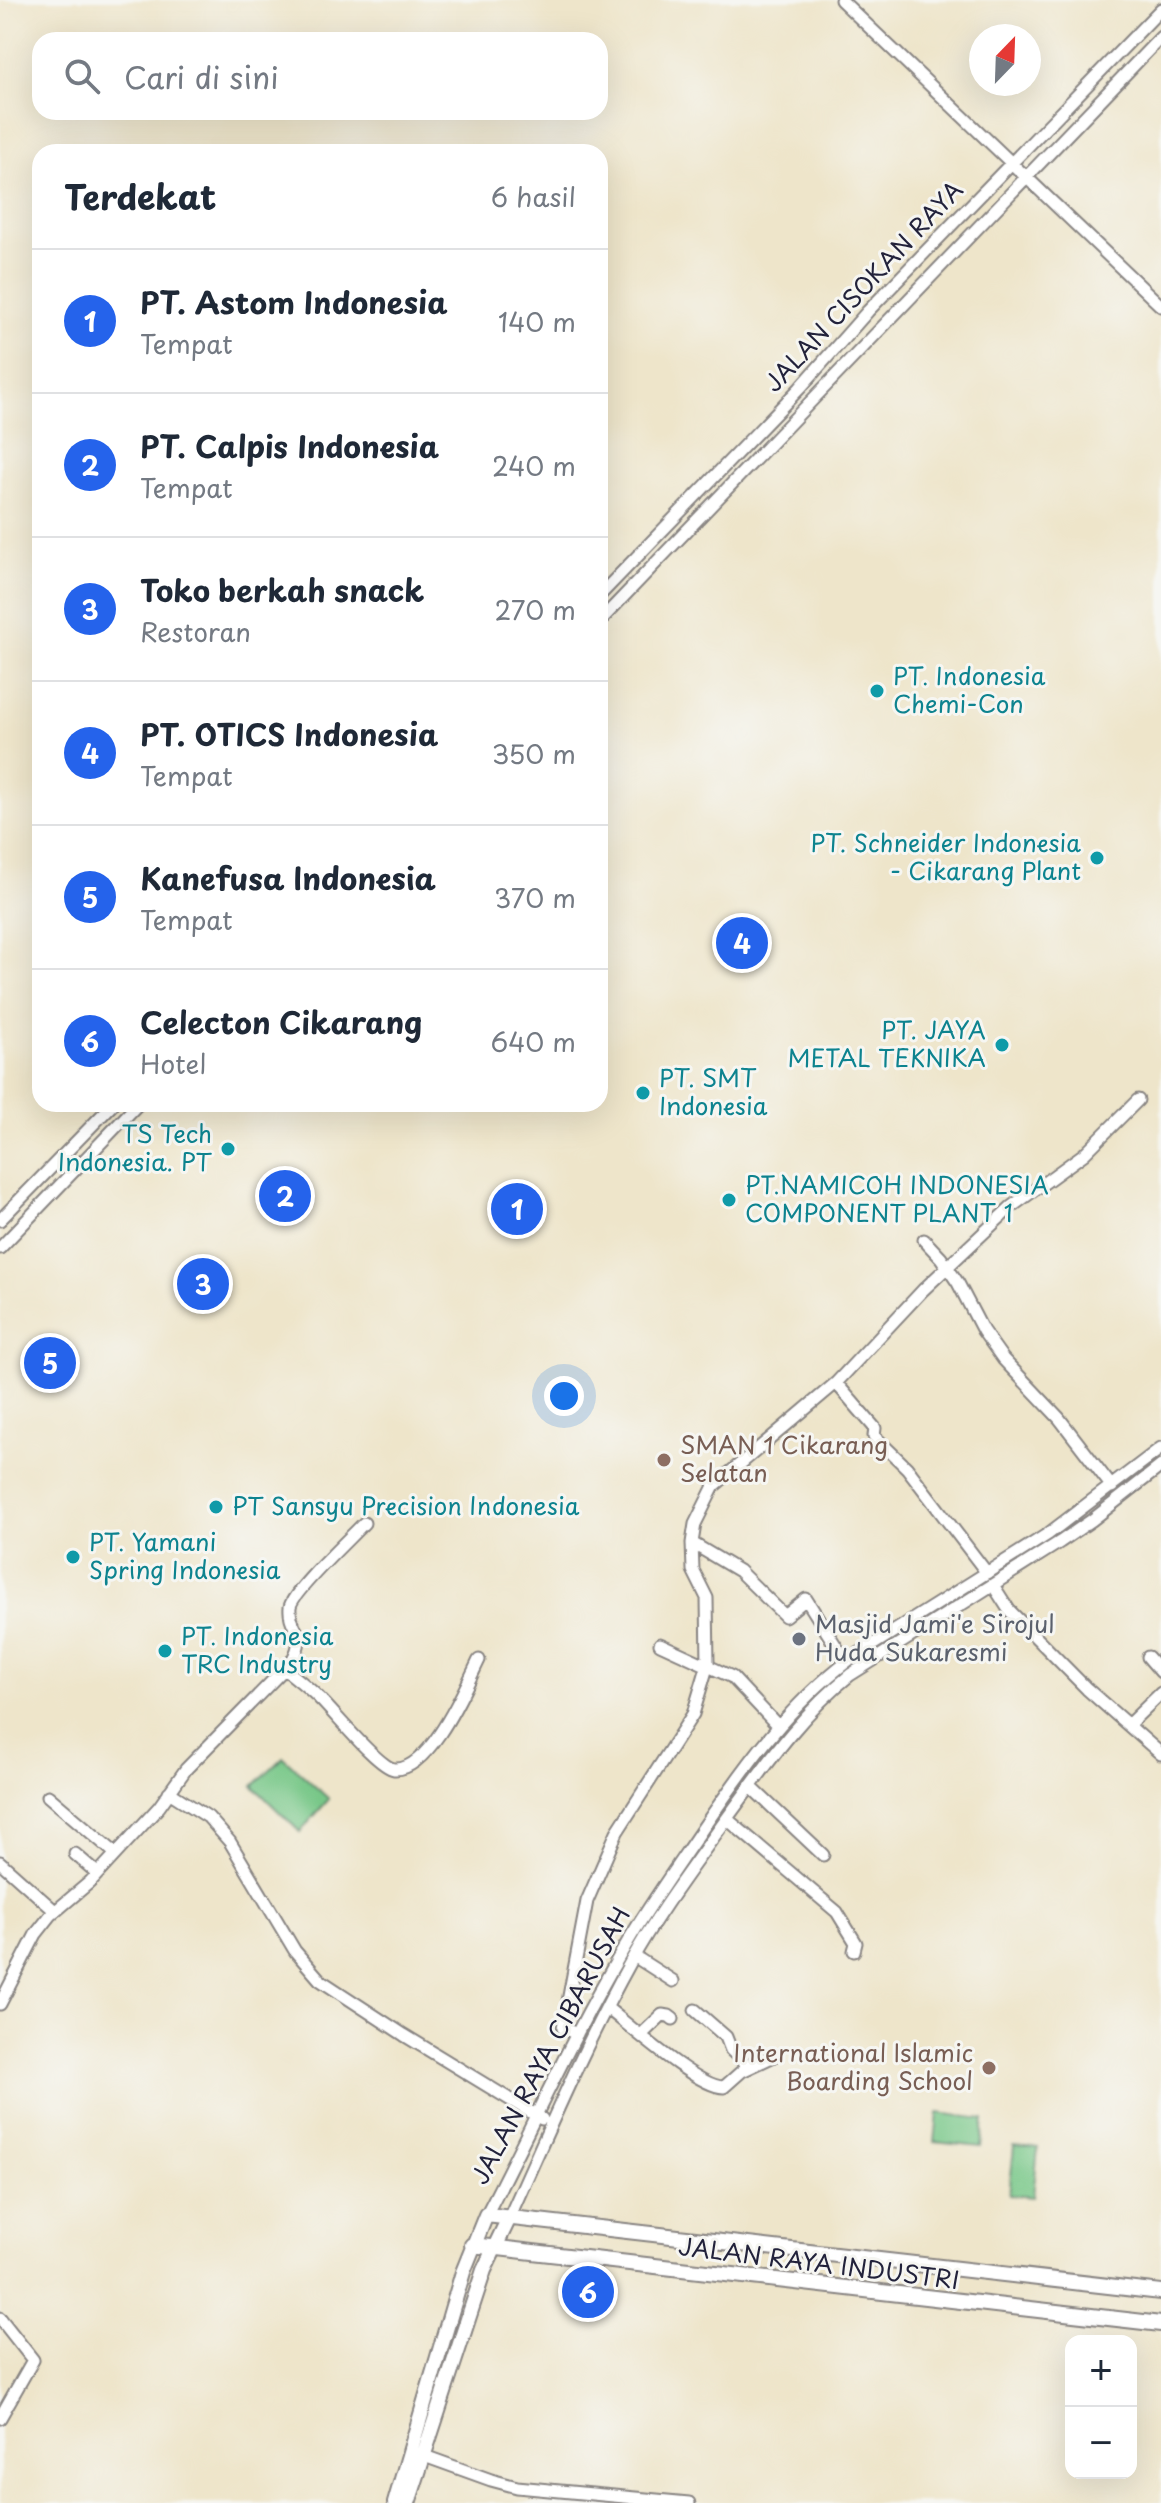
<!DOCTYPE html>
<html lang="id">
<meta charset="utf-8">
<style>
body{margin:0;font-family:"Playpen Sans",sans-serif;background:#f6f6f7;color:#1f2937}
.controls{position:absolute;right:24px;bottom:24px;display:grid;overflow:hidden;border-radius:16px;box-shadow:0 8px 32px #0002}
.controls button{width:72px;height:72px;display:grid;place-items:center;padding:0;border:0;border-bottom:2px solid #e0e1e3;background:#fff;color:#1f2937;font:40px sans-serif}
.compass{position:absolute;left:969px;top:24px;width:72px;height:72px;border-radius:50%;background:#fff;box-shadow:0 8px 32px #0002;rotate:23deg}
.you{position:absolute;left:564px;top:1396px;width:28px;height:28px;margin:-20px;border:6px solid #fff;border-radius:50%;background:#1a73e8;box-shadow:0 0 0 12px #1a73e833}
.badge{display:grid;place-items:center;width:52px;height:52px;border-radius:50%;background:#2563eb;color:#fff;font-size:26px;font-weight:700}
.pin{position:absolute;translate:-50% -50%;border:4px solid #fff;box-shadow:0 2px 8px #0006}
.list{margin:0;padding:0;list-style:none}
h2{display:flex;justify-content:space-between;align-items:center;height:104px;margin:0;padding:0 32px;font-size:34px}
h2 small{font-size:26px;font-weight:400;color:#747a83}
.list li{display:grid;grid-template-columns:52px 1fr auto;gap:24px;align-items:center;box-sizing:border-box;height:144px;padding:0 32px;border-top:2px solid #e0e1e3}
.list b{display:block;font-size:30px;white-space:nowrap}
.list p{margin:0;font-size:26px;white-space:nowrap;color:#747a83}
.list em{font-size:26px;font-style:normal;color:#747a83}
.icon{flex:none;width:44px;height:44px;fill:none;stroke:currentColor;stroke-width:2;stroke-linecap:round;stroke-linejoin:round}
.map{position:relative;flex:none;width:1161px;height:2503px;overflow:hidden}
.search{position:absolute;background:#fff;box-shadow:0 8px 32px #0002;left:32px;top:32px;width:576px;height:88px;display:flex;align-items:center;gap:20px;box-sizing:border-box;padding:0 28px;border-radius:24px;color:#747a83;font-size:30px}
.panel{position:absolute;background:#fff;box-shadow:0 8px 32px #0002;left:32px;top:144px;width:576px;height:968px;border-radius:24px}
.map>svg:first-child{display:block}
.green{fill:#78c788;stroke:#4d7462;stroke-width:2}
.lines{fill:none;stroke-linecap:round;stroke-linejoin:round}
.minor-casing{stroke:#888482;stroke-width:15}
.major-casing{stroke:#888482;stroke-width:18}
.minor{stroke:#fff;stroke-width:11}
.major{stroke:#fff;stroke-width:14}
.culture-dot{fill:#0f9aa8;stroke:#f6f6f2;stroke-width:3}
.education-dot{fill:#8d6e63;stroke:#f6f6f2;stroke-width:3}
.worship-dot{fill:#6b7280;stroke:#f6f6f2;stroke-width:3}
.labels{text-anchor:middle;stroke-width:6;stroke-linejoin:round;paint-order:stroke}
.street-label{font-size:24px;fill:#22223b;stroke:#f6f6f2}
.culture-label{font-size:24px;fill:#0d838f;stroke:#f6f6f2;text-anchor:start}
.education-label{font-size:24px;fill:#785e54;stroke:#f6f6f2;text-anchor:start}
.worship-label{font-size:24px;fill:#5b616d;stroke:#f6f6f2;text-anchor:start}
</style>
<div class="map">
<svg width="1161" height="2503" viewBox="0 0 1161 2503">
<rect width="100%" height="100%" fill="#f6f6f2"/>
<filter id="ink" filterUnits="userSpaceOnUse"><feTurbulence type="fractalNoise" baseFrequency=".0125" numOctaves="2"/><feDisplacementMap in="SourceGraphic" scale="16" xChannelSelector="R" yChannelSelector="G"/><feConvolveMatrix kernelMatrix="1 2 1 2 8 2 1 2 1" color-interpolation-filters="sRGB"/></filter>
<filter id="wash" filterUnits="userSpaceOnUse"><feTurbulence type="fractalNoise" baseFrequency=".006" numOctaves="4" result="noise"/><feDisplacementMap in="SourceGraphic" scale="32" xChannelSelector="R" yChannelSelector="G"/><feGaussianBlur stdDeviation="1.8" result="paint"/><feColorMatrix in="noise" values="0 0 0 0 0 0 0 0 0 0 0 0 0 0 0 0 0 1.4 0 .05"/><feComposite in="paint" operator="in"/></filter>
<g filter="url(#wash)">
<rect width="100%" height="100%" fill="#eee5ca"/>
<path class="green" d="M283,1757L329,1799L300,1832L253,1786Z
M938,2113L984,2119L981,2147L935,2142Z
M1014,2146L1038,2148L1033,2197L1009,2195Z"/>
</g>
<g filter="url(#ink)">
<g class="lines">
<g class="minor-casing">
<path id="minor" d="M841,0L1161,306
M600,595L800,388L868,311L1161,9
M600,621L1161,37
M0,1220L113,1104
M924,1240L941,1258L958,1283L983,1331L1003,1359L1059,1418L1112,1487
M0,1248L138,1104
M836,1383L875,1428L874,1436L907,1468L987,1573
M692,1543L739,1571L785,1616L806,1599L846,1662
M993,1585L1009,1610L1087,1689L1161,1754
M660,1644L732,1677L778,1726
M1148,1657L1161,1672
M285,1669C296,1678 308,1687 318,1697C333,1711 378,1767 394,1769C430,1772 466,1686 479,1660
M1128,1725L1161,1693
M750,1786L823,1855
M169,1792L208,1817L230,1842L295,1951L320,1980L404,2035L542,2119
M48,1796L115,1853
M727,1819L837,1912L856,1943L854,1951
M75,1854L97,1873
M0,1862L55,1911
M634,1956L673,1981
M0,2004L36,1934L51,1915L90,1882L159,1807L186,1769L292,1661C309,1631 288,1630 290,1607C292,1592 351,1537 364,1523
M607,2008C629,2025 699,2088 724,2087L742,2071L774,2056
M695,2010L726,2037L731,2050L749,2067
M577,2034L563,2028L587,1901L617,1832L693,1714L708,1664L707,1598L693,1570L692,1543L695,1524L714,1486L836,1383L923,1290L1011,1207L1084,1154L1138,1100
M641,2035L662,2015L669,2016L673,2019
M486,2215C532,2127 572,2036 623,1950C647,1908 676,1868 703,1828C746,1765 789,1705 850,1659L1048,1534L1161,1448
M508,2220C547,2134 584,2046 630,1963C658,1912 694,1865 728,1817C765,1767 800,1715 850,1675L1060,1542L1092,1520L1161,1466
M0,2318L33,2360L0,2418
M416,2453L491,2480L517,2487L689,2503"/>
</g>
<g class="major-casing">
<path id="major" d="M472,2245L1161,2324
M395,2503L463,2272L486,2215L1161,2292
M408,2503L484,2270L508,2220"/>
</g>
<use href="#minor" class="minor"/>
<use href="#major" class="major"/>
</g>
</g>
<g class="culture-dot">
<circle cx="877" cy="691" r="8"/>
<circle cx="1097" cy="858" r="8"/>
<circle cx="1002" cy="1045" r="8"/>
<circle cx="643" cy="1093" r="8"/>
<circle cx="228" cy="1149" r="8"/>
<circle cx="729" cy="1200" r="8"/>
<circle cx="216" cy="1507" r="8"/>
<circle cx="73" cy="1557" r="8"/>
<circle cx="165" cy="1651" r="8"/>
</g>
<g class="education-dot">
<circle cx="664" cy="1460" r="8"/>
<circle cx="989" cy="2068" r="8"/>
</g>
<circle class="worship-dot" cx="799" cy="1639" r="8"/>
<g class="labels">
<g class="street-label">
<text transform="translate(864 287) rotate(-47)" y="8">JALAN CISOKAN RAYA</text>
<text transform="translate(551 2046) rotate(-62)" y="8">JALAN RAYA CIBARUSAH</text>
<text transform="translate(819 2264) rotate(7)" y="8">JALAN RAYA INDUSTRI</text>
</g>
<g class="culture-label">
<text x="893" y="685">PT. Indonesia<tspan x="893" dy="28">Chemi-Con</tspan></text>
<text x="1081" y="852" text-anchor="end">PT. Schneider Indonesia<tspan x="1081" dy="28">- Cikarang Plant</tspan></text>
<text x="986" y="1039" text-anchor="end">PT. JAYA<tspan x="986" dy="28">METAL TEKNIKA</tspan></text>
<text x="659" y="1087">PT. SMT<tspan x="659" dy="28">Indonesia</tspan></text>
<text x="212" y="1143" text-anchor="end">TS Tech<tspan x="212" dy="28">Indonesia. PT</tspan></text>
<text x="745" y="1194">PT.NAMICOH INDONESIA<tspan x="745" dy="28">COMPONENT PLANT 1</tspan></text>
<text x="232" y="1515">PT Sansyu Precision Indonesia</text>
<text x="89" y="1551">PT. Yamani<tspan x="89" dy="28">Spring Indonesia</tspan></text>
<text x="181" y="1645">PT. Indonesia<tspan x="181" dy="28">TRC Industry</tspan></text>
</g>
<g class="education-label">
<text x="680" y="1454">SMAN 1 Cikarang<tspan x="680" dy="28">Selatan</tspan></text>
<text x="973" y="2062" text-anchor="end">International Islamic<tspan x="973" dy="28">Boarding School</tspan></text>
</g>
<g class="worship-label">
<text x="815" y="1633">Masjid Jami'e Sirojul<tspan x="815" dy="28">Huda Sukaresmi</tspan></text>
</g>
</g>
</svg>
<div class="controls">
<button>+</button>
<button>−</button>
</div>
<svg class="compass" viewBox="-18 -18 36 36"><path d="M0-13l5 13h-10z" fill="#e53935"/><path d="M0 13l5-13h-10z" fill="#747a83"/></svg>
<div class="you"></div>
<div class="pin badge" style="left:517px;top:1209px">1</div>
<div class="pin badge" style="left:285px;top:1196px">2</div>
<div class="pin badge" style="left:203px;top:1284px">3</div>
<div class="pin badge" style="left:742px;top:943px">4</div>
<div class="pin badge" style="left:50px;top:1363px">5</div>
<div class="pin badge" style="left:588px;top:2292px">6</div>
<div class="search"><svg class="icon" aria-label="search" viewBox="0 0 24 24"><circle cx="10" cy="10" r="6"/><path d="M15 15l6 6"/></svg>Cari di sini</div>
<section class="panel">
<h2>Terdekat<small>6 hasil</small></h2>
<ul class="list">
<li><span class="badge">1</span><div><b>PT. Astom Indonesia</b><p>Tempat</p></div><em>140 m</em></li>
<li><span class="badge">2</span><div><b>PT. Calpis Indonesia</b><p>Tempat</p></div><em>240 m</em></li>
<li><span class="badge">3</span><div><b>Toko berkah snack</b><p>Restoran</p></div><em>270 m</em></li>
<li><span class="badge">4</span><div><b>PT. OTICS Indonesia</b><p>Tempat</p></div><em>350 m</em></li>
<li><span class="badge">5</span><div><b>Kanefusa Indonesia</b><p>Tempat</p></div><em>370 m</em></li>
<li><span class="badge">6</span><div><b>Celecton Cikarang</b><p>Hotel</p></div><em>640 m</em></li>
</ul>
</section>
</div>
